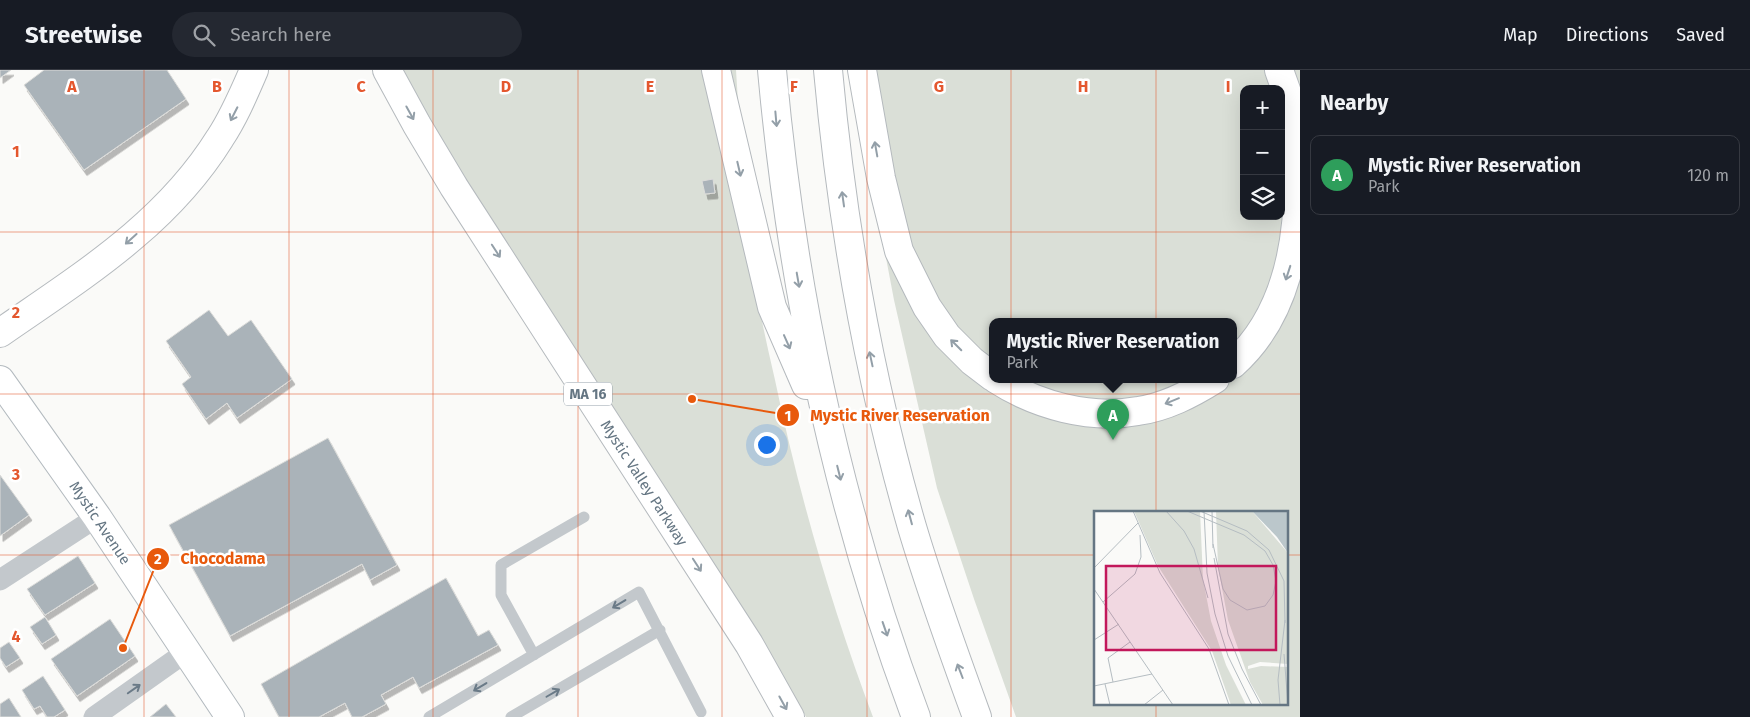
<!DOCTYPE html>
<meta charset="utf-8">
<style>
body{margin:0;font-family:"Fira Sans",sans-serif;background:#242831;color:#f1f3f6}
.controls{position:absolute;right:15px;top:15px;display:grid;overflow:hidden;border-radius:10px;box-shadow:0 5px 20px #0002}
.controls button{width:45px;height:45px;display:grid;place-items:center;padding:0;border:0;border-bottom:1px solid #363941;background:#171b24;color:#f1f3f6;font:25px sans-serif}
.you{position:absolute;left:766px;top:374px;width:18px;height:18px;margin:-12px;border:4px solid #fff;border-radius:50%;background:#1a73e8;box-shadow:0 0 0 8px #1a73e833}
.badge{display:grid;place-items:center;width:32px;height:32px;border-radius:50%;background:#2563eb;color:#fff;font-size:16px;font-weight:700}
.pin{position:absolute;translate:-50% -41px;filter:drop-shadow(0 1px 2px #0008)}
.pin::after{content:'';position:absolute;top:26px;width:18px;height:15px;background:inherit;clip-path:polygon(0 0,100% 0,50% 100%)}
.popup{position:absolute;left:989px;top:248px;width:248px;height:65px;box-sizing:border-box;display:grid;place-content:center;border-radius:10px;background:#171b24;filter:drop-shadow(0 1px 4px #0005);font-size:16px;white-space:nowrap;color:#9ea1a6}
.popup b{font-size:19px;color:#f1f3f6}
.popup::after{content:'';position:absolute;left:50%;top:100%;margin-left:-10px;border:10px solid transparent;border-top-color:#171b24}
.list{margin:0;padding:0;list-style:none}
h2{display:flex;justify-content:space-between;align-items:center;height:65px;margin:0;padding:0 20px;font-size:21px}
h2 small{font-size:16px;font-weight:400;color:#9ea1a6}
.list li{display:grid;grid-template-columns:32px 1fr auto;gap:15px;align-items:center;box-sizing:border-box;height:80px;margin:0 10px 10px;padding:0 10px;border:1px solid #363941;border-radius:10px}
.list b{display:block;font-size:19px;white-space:nowrap}
.list p{margin:0;font-size:16px;white-space:nowrap;color:#9ea1a6}
.list em{font-size:16px;font-style:normal;color:#9ea1a6}
.icon{flex:none;width:28px;height:28px;fill:none;stroke:currentColor;stroke-width:2;stroke-linecap:round;stroke-linejoin:round}
.map{position:relative;flex:none;width:1300px;height:647px;overflow:hidden}
header{display:flex;align-items:center;gap:30px;box-sizing:border-box;height:70px;padding:0 25px;background:#171b24;border-bottom:1px solid #363941}
header strong{font-size:24px}
nav{display:flex;gap:28px;margin-inline-start:auto;font-size:18px}
.search{width:350px;height:45px;background:#242831;display:flex;align-items:center;gap:12px;box-sizing:border-box;padding:0 18px;border-radius:28px;color:#9ea1a6;font-size:19px}
main{display:flex}
aside{flex:1;background:#171b24}
.map>svg:first-child{display:block}
.green{fill:#dadfd7;fill-rule:evenodd}
.building{fill:#aab3b9;stroke:#dcdcda;filter:url(#shadow)}
.lines{fill:none;stroke-linecap:round;stroke-linejoin:round}
.secondary-casing{stroke:#b3babf;stroke-width:30}
.primary-casing{stroke:#b5babe;stroke-width:30}
.highway-casing{stroke:#b4b9bd;stroke-width:30}
.lane{stroke:#c3c8cc;stroke-width:11}
.street{stroke:#c3c8cc;stroke-width:21}
.secondary{stroke:#fff;stroke-width:28}
.primary{stroke:#fff;stroke-width:28}
.highway{stroke:#fff;stroke-width:28}
.oneway{stroke:#939fa8}
.oneway2{stroke:#6a7a87}
.grid{fill:none;stroke:#e4572e;stroke-width:1;stroke-opacity:0.55}
.labels{text-anchor:middle;stroke-width:5;stroke-linejoin:round;paint-order:stroke}
.shield{fill:#fff;stroke:#939fa8;stroke-width:1}
.shield-label{font-size:14px;font-weight:bold;fill:#657683}
.street-label{font-size:15px;fill:#657683;stroke:#fff}
.inset-road{fill:none;stroke:#b5bdc2;stroke-width:1}
.view{fill:#c2185b;fill-opacity:0.15;stroke:#c2185b;stroke-width:2.5}
.inset-edge{fill:none;stroke:#657683;stroke-width:2.5}
.grid-label{font-size:16px;text-anchor:middle;font-weight:bold;fill:#e4572e;stroke:#fff;stroke-width:5;stroke-linejoin:round;paint-order:stroke}
.leader{fill:none;stroke:#e8590c;stroke-width:2}
.callout-dot{fill:#e8590c;stroke:#fff;stroke-width:2}
.mark-label{font-size:15px;text-anchor:middle;font-weight:bold;fill:#fff}
.callout-label{font-size:16px;text-anchor:middle;font-weight:bold;fill:#e8590c;stroke:#fff;stroke-width:5;stroke-linejoin:round;paint-order:stroke}
</style>
<header>
<strong>Streetwise</strong>
<div class="search"><svg class="icon" aria-label="search" viewBox="0 0 24 24"><circle cx="10" cy="10" r="6"/><path d="M15 15l6 6"/></svg>Search here</div>
<nav><a>Map</a><a>Directions</a><a>Saved</a></nav>
</header>
<main>
<div class="map">
<svg width="1300" height="647" viewBox="0 0 1300 647">
<defs>
<filter id="shadow"><feDropShadow dx="3" dy="5.5" stdDeviation="0" flood-color="#0004"/></filter>
</defs>
<rect width="100%" height="100%" fill="#fafaf8"/>
<path class="green" d="M400,0H736C740,64 744,128 752,192C757,232 766,271 775,310C799,425 832,538 873,647H806L764,573L450,86Z
M855,0H1300V647H1016L974,529L937,418L894,230L879,151ZM1244,19H1281V146H1244ZM993,251H1233V309H993ZM1095,442H1286V633H1095Z"/>
<path class="building" d="M0,0H11L0,8Z
M44,0H167L186,29L84,100L24,15Z
M713,109L715,123L705,124L702,111Z
M209,240L228,266L251,250L292,309L237,348L227,333L206,349L182,314L191,307L166,271Z
M328,368L397,495L370,510L362,494L230,566L169,455Z
M0,405L29,445L0,466Z
M78,486L95,513L45,545L27,519Z
M446,508L478,566L489,560L498,575L419,618L413,607L381,625L386,634L362,647H352L345,633L319,647H279L261,614Z
M45,547L56,565L42,574L30,557Z
M110,549L135,586L77,626L51,589Z
M9,572L20,588L6,597L0,588V578Z
M43,606L65,640L54,647H47L40,636L34,639L22,620Z
M9,628L21,647H0V634Z
M166,634L176,647H150Z"/>
<g class="lines">
<g class="secondary-casing">
<path id="secondary" d="M0,310L97,447L230,647"/>
</g>
<g class="primary-casing">
<path id="primary" d="M387,0L417,55L454,117L749,574L790,647
M0,263C82,206 166,155 220,68C234,47 244,23 254,0"/>
</g>
<g class="highway-casing">
<path id="highway" d="M716,0L772,237L806,315
M772,0C792,221 838,439 916,647
M828,0C842,155 869,308 912,457C931,521 954,584 977,647
M862,0L881,108L899,181L927,237L947,266L972,291L993,307
M1233,294C1288,245 1300,168 1298,97C1297,77 1296,56 1291,36C1288,24 1283,12 1279,0
M996,309C1036,335 1090,350 1138,341C1166,337 1191,324 1215,309"/>
</g>
<path class="lane" d="M534,585L501,525V495L584,447
M429,647L639,522L701,642
M511,647L660,560"/>
<path class="street" d="M0,510L97,447
M94,647L186,582"/>
<use href="#secondary" class="secondary"/>
<use href="#primary" class="primary"/>
<use href="#highway" class="highway"/>
</g>
<defs><path id="oneway-shaft" d="M-6 0H5M1.5-3L5.5 0L1.5 3" fill="none" stroke-width="1.6" stroke-linecap="round" stroke-linejoin="round" transform="scale(1.25)"/></defs>
<g class="oneway">
<use href="#oneway-shaft" transform="translate(410 43) rotate(61)"/>
<use href="#oneway-shaft" transform="translate(234 44) rotate(117)"/>
<use href="#oneway-shaft" transform="translate(776 49) rotate(85)"/>
<use href="#oneway-shaft" transform="translate(876 79) rotate(-100)"/>
<use href="#oneway-shaft" transform="translate(739 99) rotate(77)"/>
<use href="#oneway-shaft" transform="translate(843 129) rotate(-98)"/>
<use href="#oneway-shaft" transform="translate(131 169) rotate(138)"/>
<use href="#oneway-shaft" transform="translate(496 181) rotate(57)"/>
<use href="#oneway-shaft" transform="translate(1288 203) rotate(108)"/>
<use href="#oneway-shaft" transform="translate(798 210) rotate(80)"/>
<use href="#oneway-shaft" transform="translate(787 272) rotate(66)"/>
<use href="#oneway-shaft" transform="translate(956 275) rotate(-135)"/>
<use href="#oneway-shaft" transform="translate(871 289) rotate(-102)"/>
<use href="#oneway-shaft" transform="translate(1172 331) rotate(158)"/>
<use href="#oneway-shaft" transform="translate(839 403) rotate(76)"/>
<use href="#oneway-shaft" transform="translate(910 447) rotate(-105)"/>
<use href="#oneway-shaft" transform="translate(697 495) rotate(57)"/>
<use href="#oneway-shaft" transform="translate(885 559) rotate(71)"/>
<use href="#oneway-shaft" transform="translate(960 601) rotate(-111)"/>
<use href="#oneway-shaft" transform="translate(783 633) rotate(61)"/>
</g>
<g class="oneway2">
<use href="#oneway-shaft" transform="translate(619 534) rotate(149)"/>
<use href="#oneway-shaft" transform="translate(480 617) rotate(149)"/>
<use href="#oneway-shaft" transform="translate(134 619) rotate(-35)"/>
<use href="#oneway-shaft" transform="translate(553 623) rotate(-30)"/>
</g>
<path class="grid" d="M144,0V647M289,0V647M433,0V647M578,0V647M722,0V647M867,0V647M1011,0V647M1156,0V442M0,162H1300M0,324H1300M0,485H1095M1286,485H1300M1156,633V647"/>
<g class="labels">
<rect class="shield" x="564" y="312.5" width="48" height="23" rx="4"/>
<g class="shield-label">
<text x="588" y="329">MA 16</text>
</g>
<g class="street-label">
<text transform="translate(644 413) rotate(57)" y="5">Mystic Valley Parkway</text>
<text transform="translate(100 453) rotate(56)" y="5">Mystic Avenue</text>
</g>
</g>
<g transform="translate(1094 441)">
<rect width="194" height="194" fill="#fafaf8"/>
<path d="M40,0H106L109,68L117,110L132,154L152,194H137L118,140L64,55ZM122,0H158L194,42V153L166,151L154,155V158L167,155L194,156V194H169L156,171L134,109L124,56Z" fill="#dadfd7"/>
<path d="M158,0H194V42L183,26Z" fill="#bbc7cb"/>
<path class="inset-road" d="M39,0L66,62L115,138L135,194M72,0L90,20L100,38L114,87M93,0L150,24L171,40L179,54L182,70L179,84L171,95L153,99L136,89L129,78L119,33M106,0L153,20L175,39L190,70L191,112M110,0L113,62L121,103L134,145L158,194M118,0L119,37M120,47L134,123L148,158L167,194M0,57L44,12M0,78L79,194M9,91L41,63L47,46L46,24M0,129L25,113M190,143L194,194M19,171L14,147L36,131M11,173L16,194M0,175L58,163M50,194L69,179M186,194L184,169L191,109"/>
<path class="view" d="M12,55H182V139H12Z"/>
<rect width="194" height="194" class="inset-edge"/>
</g>
<g class="grid-label">
<text x="72" y="22">A</text>
<text x="217" y="22">B</text>
<text x="361" y="22">C</text>
<text x="506" y="22">D</text>
<text x="650" y="22">E</text>
<text x="794" y="22">F</text>
<text x="939" y="22">G</text>
<text x="1083" y="22">H</text>
<text x="1228" y="22">I</text>
<text x="16" y="87">1</text>
<text x="16" y="248">2</text>
<text x="16" y="410">3</text>
<text x="16" y="572">4</text>
</g>
<path class="leader" d="M692 329L788 345M123 578L158 489"/>
<g class="callout-dot">
<circle cx="692" cy="329" r="5"/>
<circle cx="123" cy="578" r="5"/>
<circle cx="788" cy="345" r="12"/>
<circle cx="158" cy="489" r="12"/>
</g>
<g class="mark-label">
<text x="788" y="351">1</text>
<text x="158" y="494">2</text>
</g>
<g class="callout-label">
<text x="900" y="351">Mystic River Reservation</text>
<text x="223" y="494">Chocodama</text>
</g>
</svg>
<div class="controls">
<button>+</button>
<button>−</button>
<button><svg class="icon" aria-label="layers" viewBox="0 0 24 24"><path d="M12 4l9 5-9 5-9-5zM3 14l9 5 9-5"/></svg></button>
</div>
<div class="you"></div>
<div class="pin badge" style="left:1113px;top:370px;background:#2e9e5b">A</div>
<div class="popup"><b>Mystic River Reservation</b>Park</div>
</div>
<aside>
<h2>Nearby<small></small></h2>
<ul class="list">
<li><span class="badge" style="background:#2e9e5b">A</span><div><b>Mystic River Reservation</b><p>Park</p></div><em>120 m</em></li>
</ul>
</aside>
</main>
